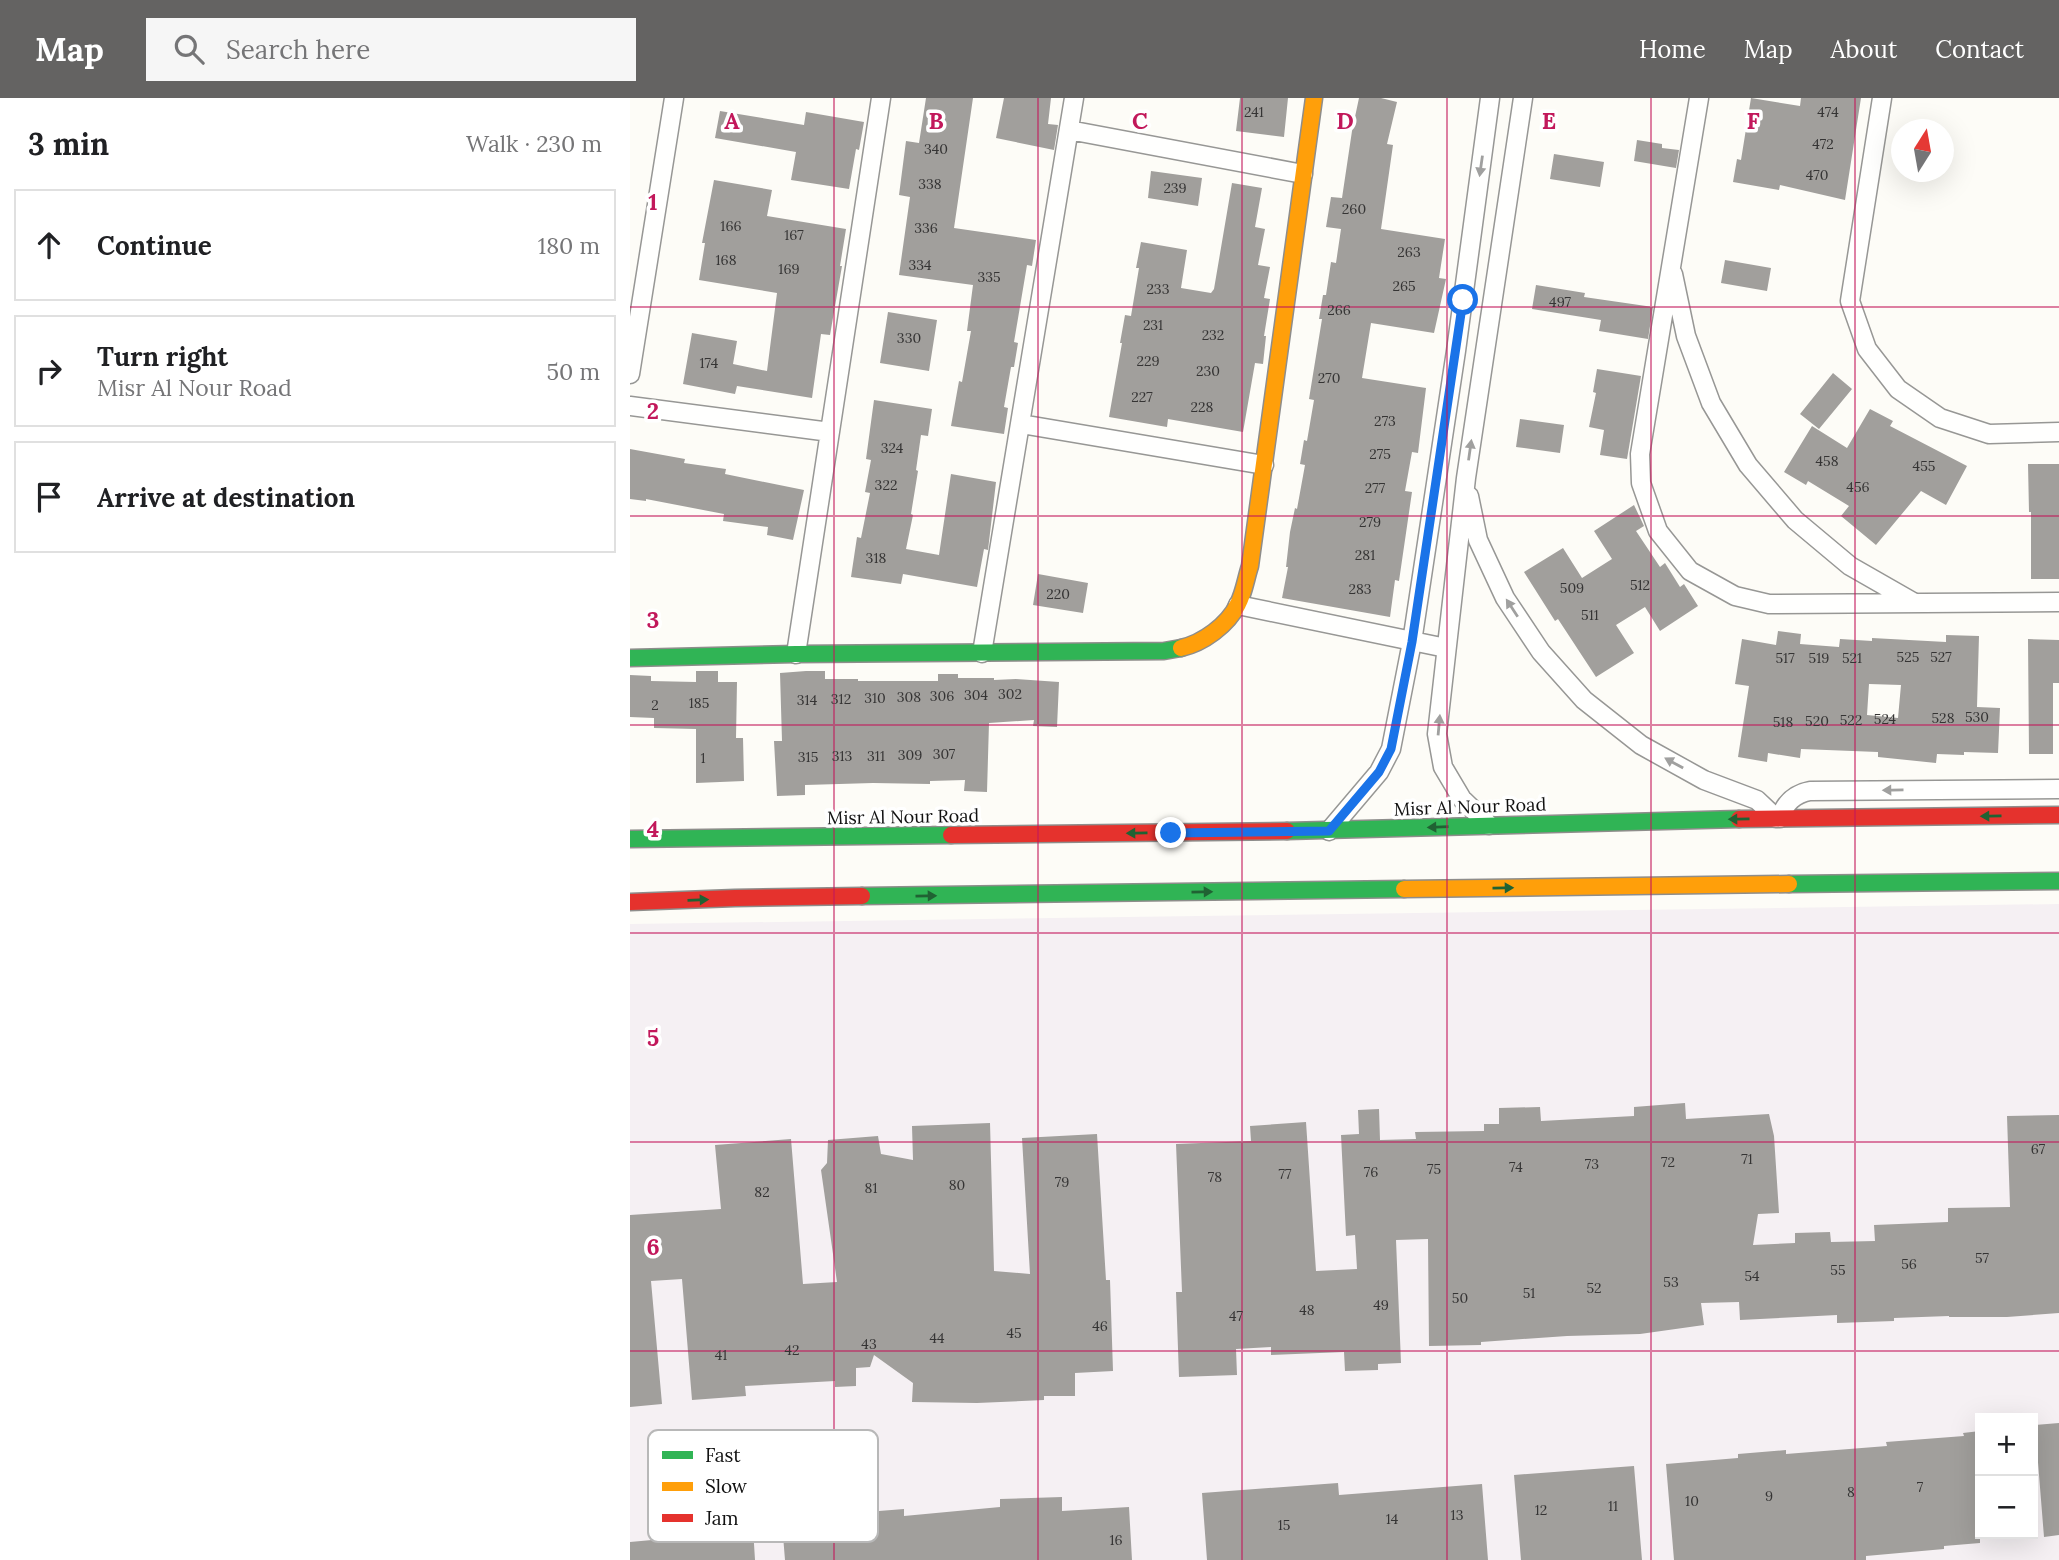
<!DOCTYPE html>
<meta charset="utf-8">
<style>
body{margin:0;font-family:Lora,serif;background:#f6f6f6;color:#202124}
.controls{position:absolute;right:21px;bottom:21px;display:grid;overflow:hidden;border-radius:0px;box-shadow:0 7px 28px #0002}
.controls button{width:63px;height:63px;display:grid;place-items:center;padding:0;border:0;border-bottom:2px solid #e0e0e0;background:#fff;color:#202124;font:35px sans-serif}
.compass{position:absolute;left:1261px;top:21px;width:63px;height:63px;border-radius:50%;background:#fff;box-shadow:0 7px 28px #0002;rotate:11deg}
.stop{position:absolute;width:21px;height:21px;margin:-16px;border:5px solid #1a73e8;border-radius:50%;background:#fff}
.stop.end{background:#1a73e8;border-color:#fff;box-shadow:0 2px 7px #0008}
.list{margin:0;padding:0;list-style:none}
h2{display:flex;justify-content:space-between;align-items:center;height:91px;margin:0;padding:0 28px;font-size:30px}
h2 small{font-size:23px;font-weight:400;color:#757577}
.list li{display:grid;grid-template-columns:46px 1fr auto;gap:21px;align-items:center;box-sizing:border-box;height:112px;margin:0 14px 14px;padding:0 14px;border:2px solid #e0e0e0;border-radius:0px}
.list b{display:block;font-size:26px;white-space:nowrap}
.list p{margin:0;font-size:23px;white-space:nowrap;color:#757577}
.list em{font-size:23px;font-style:normal;color:#757577}
.icon{flex:none;width:38px;height:38px;fill:none;stroke:currentColor;stroke-width:2;stroke-linecap:round;stroke-linejoin:round}
.map{position:relative;flex:none;width:1429px;height:1462px;overflow:hidden}
header{display:flex;align-items:center;gap:42px;box-sizing:border-box;height:98px;padding:0 35px;background:#646362;color:#fff}
header strong{font-size:33px}
nav{display:flex;gap:38px;margin-inline-start:auto;font-size:24px}
.search{width:490px;height:63px;background:#f6f6f6;display:flex;align-items:center;gap:18px;box-sizing:border-box;padding:0 24px;border-radius:0px;color:#757577;font-size:26px}
main{display:flex}
aside{flex:1;background:#fff}
.map>svg:first-child{display:block}
.industrial{fill:#f5f0f3;fill-rule:evenodd}
.building{fill:#a19f9c;fill-rule:evenodd}
.lines{fill:none;stroke-linecap:round;stroke-linejoin:round}
.street-casing{stroke:#979795;stroke-width:21}
.fast-casing{stroke:#8e8d8b;stroke-width:19}
.slow-casing{stroke:#8e8d8b;stroke-width:19}
.jam-casing{stroke:#8e8d8b;stroke-width:19}
.street{stroke:#fffffe;stroke-width:18}
.fast{stroke:#30b455;stroke-width:16}
.slow{stroke:#ff9f0a;stroke-width:16}
.jam{stroke:#e5322d;stroke-width:16}
.oneway{fill:#a0a09f}
.oneway2{fill:#206233}
.route{stroke:#1a73e8;stroke-width:9}
.grid{fill:none;stroke:#c2185b;stroke-width:2;stroke-opacity:0.55}
.labels{text-anchor:middle;stroke-width:7;stroke-linejoin:round;paint-order:stroke}
.number-label{font-size:14px;fill:#353434}
.street-label{font-size:18px;fill:#111;stroke:#fff}
.key{fill:#fff;stroke:#b8b8b8;stroke-width:2}
.key-label{font-size:19px;fill:#111}
.grid-label{font-size:23px;text-anchor:middle;font-weight:bold;fill:#c2185b;stroke:#fff;stroke-width:7;stroke-linejoin:round;paint-order:stroke}
</style>
<header>
<strong>Map</strong>
<div class="search"><svg class="icon" aria-label="search" viewBox="0 0 24 24"><circle cx="10" cy="10" r="6"/><path d="M15 15l6 6"/></svg>Search here</div>
<nav><a>Home</a><a>Map</a><a>About</a><a>Contact</a></nav>
</header>
<main>
<aside>
<h2>3 min<small>Walk · 230 m</small></h2>
<ul class="list">
<li><svg class="icon" aria-label="ahead" viewBox="0 0 24 24"><path d="M12 20V5M6 11l6-6 6 6"/></svg><div><b>Continue</b></div><em>180 m</em></li>
<li><svg class="icon" aria-label="right" viewBox="0 0 24 24"><path d="M7 20v-9h11M14 6l5 5-5 5"/></svg><div><b>Turn right</b><p>Misr Al Nour Road</p></div><em>50 m</em></li>
<li><svg class="icon" aria-label="arrive" viewBox="0 0 24 24"><path d="M6 21V4h12l-3 4 3 4H6"/></svg><div><b>Arrive at destination</b></div></li>
</ul>
</aside>
<div class="map">
<svg width="1429" height="1462" viewBox="0 0 1429 1462">
<rect width="100%" height="100%" fill="#fdfcf7"/>
<path class="industrial" d="M1429,806V1462H0V826ZM1350,1320H1403V1436H1350Z"/>
<path class="building" d="M296,0H343L324,130L406,142L402,168L397,167L384,244L388,245L384,269H381L374,309L378,310L374,336L321,328L329,283L332,284L341,233H337L343,187L269,177L280,99L269,97L276,43L289,45Z
M374,0H421L418,26L428,27L424,52L366,40Z
M610,0H658L654,39L606,33Z
M729,0H751L767,4L757,46L763,47L751,131L815,141L809,180L816,181L804,235L741,225L732,280L796,290L788,355L782,354L775,393L782,394L769,483L765,482L760,519L652,500L658,469H656L660,434L665,410L667,411L675,367L670,366L674,342L677,343L684,302L679,301L692,221H689L693,197H696L701,164L706,165L711,131L696,129L701,99L712,100L722,33Z
M1121,0L1170,8L1171,0H1231L1215,102L1150,87L1149,92L1103,84L1107,61L1111,62Z
M90,13L174,27L176,14L234,24L229,52L226,51L219,91L161,82L166,54L85,40Z
M1007,42L1032,46V50L1049,52L1046,70L1004,63Z
M924,56L974,64L970,89L920,81Z
M521,73L572,80L568,108L518,100Z
M84,82L142,92L137,118L216,131L210,168H212L200,237L191,236L182,300L107,288L105,296L53,286L62,235L107,243L103,266L137,273L147,195L69,182L75,145H72Z
M602,85L632,90L625,129L635,131L628,167L640,169L634,200L640,201L634,238H636L633,266L625,265L613,334L538,321L537,329L479,319L492,245H490L495,217L501,218L509,170H506L511,144L557,152L551,190L581,195L584,191Z
M1095,162L1141,170L1137,193L1091,185Z
M906,187L955,195L954,199L1023,209L1018,241L969,233L971,222L902,211Z
M258,214L307,222L299,273L250,265Z
M967,271L1011,278L997,361L970,357L974,332L959,329L966,295L963,294Z
M1203,275L1222,291L1189,331L1170,316Z
M244,302L302,311L298,338L291,337L286,372L288,373L281,416L283,417L276,451L309,457L321,376L366,384L358,452L354,451L347,489L273,476L271,486L221,479L227,439L231,440L240,395L235,394L241,362L236,361Z
M1240,311L1263,323L1260,328L1337,368L1316,407L1291,393L1246,447L1211,418L1219,408L1178,383L1176,387L1154,374L1182,328L1217,350Z
M890,321L934,327L930,355L886,349Z
M0,351L55,361L54,365L96,371L95,376L174,392L163,442L137,437L138,429L93,423L94,416L16,401V403L0,401Z
M1398,366H1429V481H1401V414H1399Z
M1004,407L1014,428L1006,433L1030,469L1035,465L1050,489L1054,486L1068,508L1030,533L1015,509L986,527L1004,555L966,579L928,521L925,523L894,474L933,450L952,480L982,461L964,433Z
M408,476L458,485L453,515L403,507Z
M1148,533L1171,536L1170,546L1209,549L1210,541L1242,543V540L1316,544V537L1349,538L1347,609L1370,610L1368,655L1334,654V657L1307,656L1306,665L1248,659V654L1171,651L1170,660L1138,655L1137,664L1108,659L1119,588L1105,586L1112,541L1146,547ZM1239,586L1271,587L1268,620L1237,617Z
M1398,541L1429,542V585H1423V656H1399Z
M66,573H88V584H107L106,640H113L114,683L66,685V631L24,630V620L0,619V577L21,578V583L66,584Z
M176,573H195V581H228V583H308V576H328V580H364V582L386,581L429,584L427,629L403,628L404,622L359,625L357,694L334,693L335,682L300,683V686L243,685L175,687V697L147,698L144,643H152L150,575Z
M1055,1005L1056,1021L1139,1016L1144,1038L1149,1115L1128,1116L1123,1147L1165,1145V1135L1200,1134L1201,1144L1245,1143L1244,1127L1318,1124V1110L1380,1109L1377,1018L1429,1017V1215L1377,1219H1319V1218L1264,1220V1223L1207,1225V1217L1110,1222L1109,1204L1071,1205L1074,1227L1010,1236L937,1238L851,1244V1247L799,1248L798,1141L766,1142L771,1265L748,1266V1272L715,1273L714,1254L641,1257V1249L606,1251L607,1277L549,1279L546,1194H552L546,1046L621,1043L620,1028L676,1024L686,1173L727,1171L725,1137L716,1138L711,1037L729,1036L728,1012L749,1011L750,1042L786,1041L785,1034L854,1033V1026H869V1010L910,1009L911,1023L1004,1018V1009Z
M360,1025L364,1173L400,1176L392,1040L467,1036L476,1182H480L483,1273L445,1275V1298H414V1302L347,1305L282,1304L283,1285L244,1257L240,1269L226,1270V1288L205,1289V1283L115,1288L116,1298L62,1302L52,1181L21,1183L32,1306L0,1309V1117L91,1111L85,1047L161,1041L173,1186L207,1184L191,1072L197,1065L198,1042L248,1038L251,1056L283,1062L282,1028Z
M1429,1325V1437L1414,1439L1405,1327Z
M1350,1333V1445L1314,1448V1451L1236,1458V1462H1044L1036,1366L1108,1360V1356L1156,1352V1356L1257,1348L1256,1344L1334,1338L1333,1335Z
M1004,1368L1012,1462H891L884,1377Z
M708,1385L709,1397L852,1386L858,1462H577L572,1395Z
M432,1399V1413L499,1409L502,1462H155L152,1425L224,1417V1415L274,1411V1418L370,1409V1401Z
M123,1430L125,1462H0V1444L66,1438V1434Z"/>
<g class="lines">
<g class="street-casing">
<path id="street" d="M1069,0L1010,356L1011,385L1028,433L1060,473L1105,498L1139,506L1429,504
M1252,0L1220,203L1237,251L1268,291L1310,320L1359,336L1429,334
M439,32L673,76
M1043,176L1056,238L1081,305L1118,367L1165,422L1220,468L1283,504
M0,276L44,0
M0,308L200,334
M391,326L634,367
M839,398L848,442L875,500L911,554L954,602L1011,647L1074,682L1127,702L1146,720
M608,507L816,550
M352,555L444,0
M166,556L251,0
M1150,720C1155,705 1164,696 1180,693L1429,691
M859,727L832,701L813,669L807,636L836,380L893,0
M699,733L749,674L761,651L782,544L826,253L860,0"/>
</g>
<g class="fast-casing">
<path id="fast" d="M0,560L166,556L534,553L551,550
M657,733L1109,721
M0,741L321,737
M1159,786L1429,783
M232,798L774,791"/>
</g>
<g class="slow-casing">
<path id="slow" d="M551,550C573,545 598,527 608,506C614,495 616,480 620,468L684,0
M774,791L1159,786"/>
</g>
<g class="jam-casing">
<path id="jam" d="M1109,721L1429,717
M321,737L657,733
M0,804L105,800L232,798"/>
</g>
<use href="#street" class="street"/>
<use href="#fast" class="fast"/>
<use href="#slow" class="slow"/>
<use href="#jam" class="jam"/>
</g>
<defs><path id="oneway-solid" d="M-6-.8H1V-3.2L6.5 0L1 3.2V.8H-6Z" transform="scale(1.75)"/></defs>
<g class="oneway">
<use href="#oneway-solid" transform="translate(851 68) rotate(98)"/>
<use href="#oneway-solid" transform="translate(840 352) rotate(-82)"/>
<use href="#oneway-solid" transform="translate(882 510) rotate(-123)"/>
<use href="#oneway-solid" transform="translate(809 627) rotate(-85)"/>
<use href="#oneway-solid" transform="translate(1044 665) rotate(-151)"/>
<use href="#oneway-solid" transform="translate(1263 692) rotate(179)"/>
</g>
<g class="oneway2">
<use href="#oneway-solid" transform="translate(1361 718) rotate(179)"/>
<use href="#oneway-solid" transform="translate(1109 721) rotate(179)"/>
<use href="#oneway-solid" transform="translate(808 729) rotate(178)"/>
<use href="#oneway-solid" transform="translate(507 735) rotate(179)"/>
<use href="#oneway-solid" transform="translate(873 790) rotate(-1)"/>
<use href="#oneway-solid" transform="translate(572 794) rotate(-1)"/>
<use href="#oneway-solid" transform="translate(296 798) rotate(-1)"/>
<use href="#oneway-solid" transform="translate(68 802) rotate(-2)"/>
</g>
<g class="lines">
<path class="route" d="M541,735L699,733L749,674L761,651L782,544L833,202"/>
</g>
<path class="grid" d="M204,0V1462M408,0V1462M612,0V1462M817,0V1462M1021,0V1462M1225,0V1462M0,209H1429M0,418H1429M0,627H1429M0,835H1429M0,1044H1429M0,1253H1429"/>
<g class="labels">
<g class="number-label">
<text x="624" y="19">241</text>
<text x="1198" y="19">474</text>
<text x="1193" y="51">472</text>
<text x="306" y="56">340</text>
<text x="1187" y="82">470</text>
<text x="300" y="91">338</text>
<text x="545" y="95">239</text>
<text x="724" y="116">260</text>
<text x="101" y="133">166</text>
<text x="296" y="135">336</text>
<text x="164" y="142">167</text>
<text x="779" y="159">263</text>
<text x="96" y="167">168</text>
<text x="290" y="172">334</text>
<text x="159" y="176">169</text>
<text x="359" y="184">335</text>
<text x="774" y="193">265</text>
<text x="528" y="196">233</text>
<text x="930" y="209">497</text>
<text x="709" y="217">266</text>
<text x="523" y="232">231</text>
<text x="583" y="242">232</text>
<text x="279" y="245">330</text>
<text x="518" y="268">229</text>
<text x="79" y="270">174</text>
<text x="578" y="278">230</text>
<text x="699" y="285">270</text>
<text x="512" y="304">227</text>
<text x="572" y="314">228</text>
<text x="755" y="328">273</text>
<text x="262" y="355">324</text>
<text x="750" y="361">275</text>
<text x="1197" y="368">458</text>
<text x="1294" y="373">455</text>
<text x="256" y="392">322</text>
<text x="1228" y="394">456</text>
<text x="745" y="395">277</text>
<text x="740" y="429">279</text>
<text x="735" y="462">281</text>
<text x="246" y="465">318</text>
<text x="1010" y="492">512</text>
<text x="942" y="495">509</text>
<text x="730" y="496">283</text>
<text x="428" y="501">220</text>
<text x="960" y="522">511</text>
<text x="1278" y="564">525</text>
<text x="1311" y="564">527</text>
<text x="1155" y="565">517</text>
<text x="1189" y="565">519</text>
<text x="1222" y="565">521</text>
<text x="380" y="601">302</text>
<text x="346" y="602">304</text>
<text x="312" y="603">306</text>
<text x="279" y="604">308</text>
<text x="245" y="605">310</text>
<text x="211" y="606">312</text>
<text x="177" y="607">314</text>
<text x="69" y="610">185</text>
<text x="25" y="612">2</text>
<text x="1347" y="624">530</text>
<text x="1313" y="625">528</text>
<text x="1255" y="626">524</text>
<text x="1221" y="627">522</text>
<text x="1187" y="628">520</text>
<text x="1153" y="629">518</text>
<text x="314" y="661">307</text>
<text x="280" y="662">309</text>
<text x="212" y="663">313</text>
<text x="246" y="663">311</text>
<text x="178" y="664">315</text>
<text x="73" y="665">1</text>
<text x="1408" y="1056">67</text>
<text x="1117" y="1066">71</text>
<text x="1038" y="1069">72</text>
<text x="962" y="1071">73</text>
<text x="886" y="1074">74</text>
<text x="804" y="1076">75</text>
<text x="741" y="1079">76</text>
<text x="655" y="1081">77</text>
<text x="585" y="1084">78</text>
<text x="432" y="1089">79</text>
<text x="327" y="1092">80</text>
<text x="241" y="1095">81</text>
<text x="132" y="1099">82</text>
<text x="1352" y="1165">57</text>
<text x="1279" y="1171">56</text>
<text x="1208" y="1177">55</text>
<text x="1122" y="1183">54</text>
<text x="1041" y="1189">53</text>
<text x="964" y="1195">52</text>
<text x="899" y="1200">51</text>
<text x="830" y="1205">50</text>
<text x="751" y="1212">49</text>
<text x="677" y="1217">48</text>
<text x="606" y="1223">47</text>
<text x="470" y="1233">46</text>
<text x="384" y="1240">45</text>
<text x="307" y="1245">44</text>
<text x="239" y="1251">43</text>
<text x="162" y="1257">42</text>
<text x="91" y="1262">41</text>
<text x="1290" y="1394">7</text>
<text x="1221" y="1399">8</text>
<text x="1139" y="1403">9</text>
<text x="1062" y="1408">10</text>
<text x="983" y="1413">11</text>
<text x="911" y="1417">12</text>
<text x="827" y="1422">13</text>
<text x="762" y="1426">14</text>
<text x="654" y="1432">15</text>
<text x="486" y="1447">16</text>
</g>
<g class="street-label">
<text transform="translate(840 709) rotate(-2)" y="6">Misr Al Nour Road</text>
<text transform="translate(273 719) rotate(-1)" y="6">Misr Al Nour Road</text>
</g>
</g>
<rect x="18" y="1332" width="230" height="112" rx="10" class="key"/>
<rect x="32" y="1353" width="31" height="8" fill="#30b455"/>
<rect x="32" y="1384" width="31" height="9" fill="#ff9f0a"/>
<rect x="32" y="1416" width="31" height="8" fill="#e5322d"/>
<g class="key-label">
<text x="75" y="1364">Fast</text>
<text x="75" y="1395">Slow</text>
<text x="75" y="1427">Jam</text>
</g>
<g class="grid-label">
<text x="102" y="31">A</text>
<text x="306" y="31">B</text>
<text x="510" y="31">C</text>
<text x="715" y="31">D</text>
<text x="919" y="31">E</text>
<text x="1123" y="31">F</text>
<text x="23" y="112">1</text>
<text x="23" y="321">2</text>
<text x="23" y="530">3</text>
<text x="23" y="739">4</text>
<text x="23" y="948">5</text>
<text x="23" y="1157">6</text>
</g>
</svg>
<div class="controls">
<button>+</button>
<button>−</button>
</div>
<svg class="compass" viewBox="-18 -18 36 36"><path d="M0-13l5 13h-10z" fill="#e53935"/><path d="M0 13l5-13h-10z" fill="#757577"/></svg>
<div class="stop" style="left:833px;top:202px"></div>
<div class="stop end" style="left:541px;top:735px"></div>
</div>
</main>
